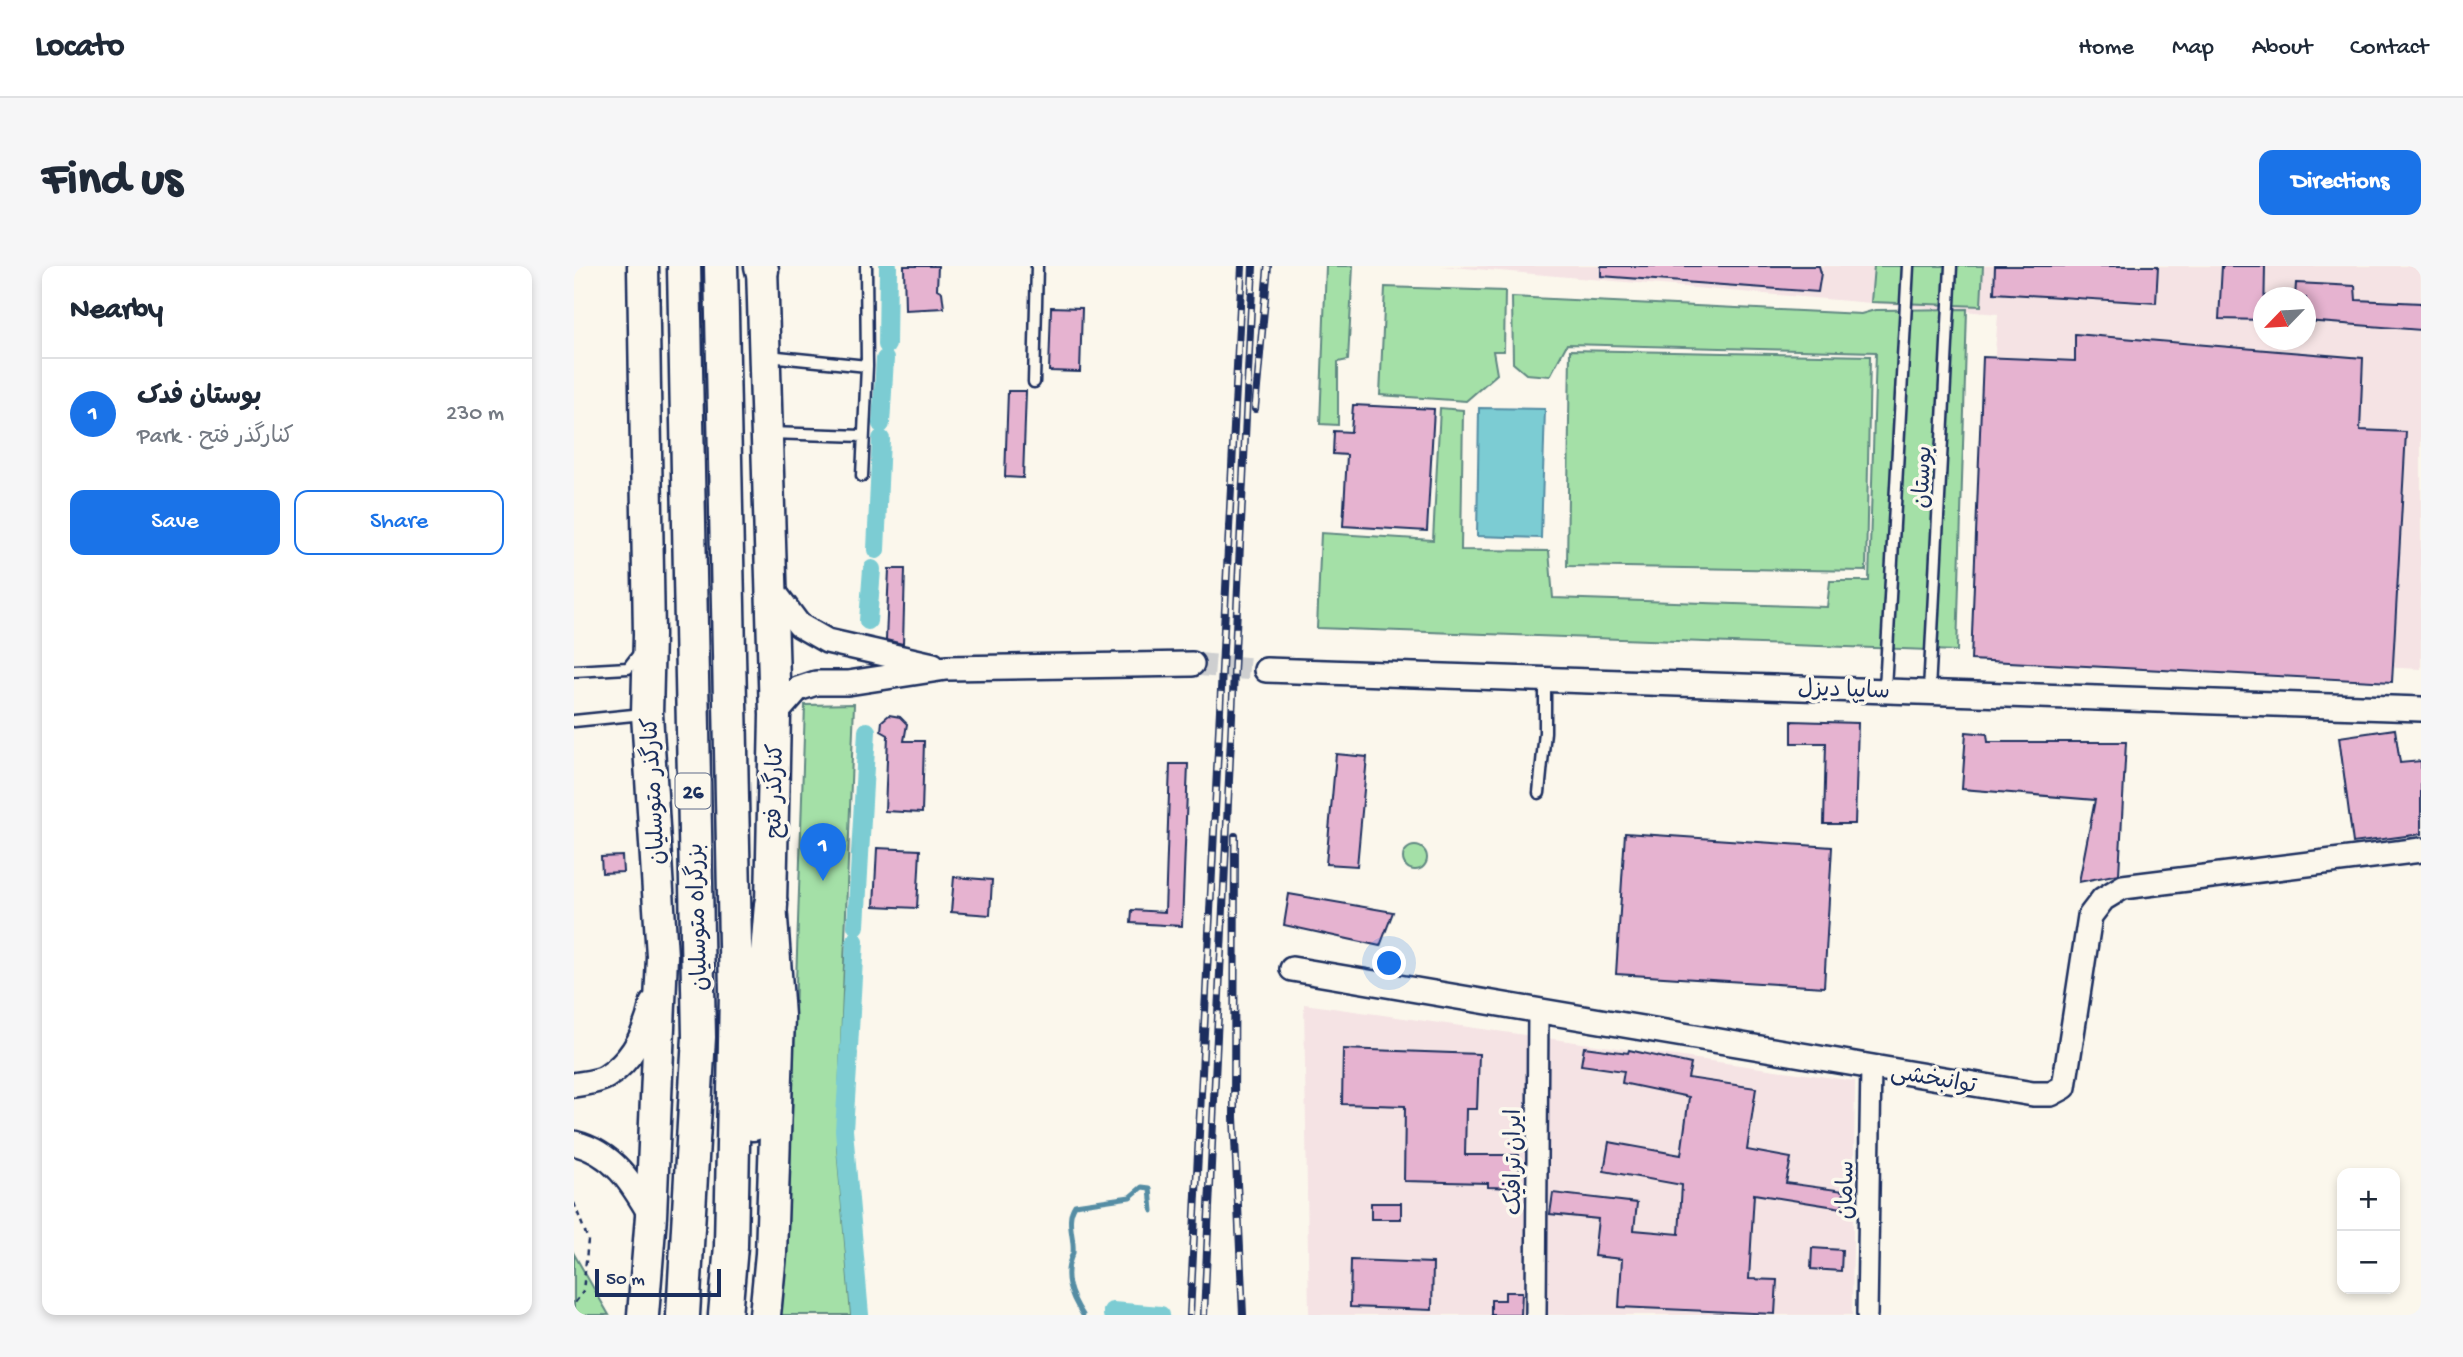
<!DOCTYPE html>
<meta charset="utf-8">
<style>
body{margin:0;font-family:"Gochi Hand","Playpen Sans Arabic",sans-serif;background:#f6f6f7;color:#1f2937}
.controls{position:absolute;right:21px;bottom:21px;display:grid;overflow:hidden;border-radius:14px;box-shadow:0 4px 10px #0003}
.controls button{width:63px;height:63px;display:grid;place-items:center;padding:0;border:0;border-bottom:2px solid #e0e1e3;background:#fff;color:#1f2937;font:35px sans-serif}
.compass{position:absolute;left:1679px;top:21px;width:63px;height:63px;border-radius:50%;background:#fff;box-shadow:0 4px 10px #0003;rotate:245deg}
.scale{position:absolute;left:21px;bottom:18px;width:126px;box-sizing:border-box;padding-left:7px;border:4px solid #1b2f5e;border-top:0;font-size:19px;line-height:24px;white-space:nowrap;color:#1b2f5e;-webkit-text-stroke:5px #fbf7ec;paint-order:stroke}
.you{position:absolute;left:816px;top:698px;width:24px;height:24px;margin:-18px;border:5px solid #fff;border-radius:50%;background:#1a73e8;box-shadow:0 0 0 10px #1a73e833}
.badge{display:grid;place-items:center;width:46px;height:46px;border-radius:50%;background:#1a73e8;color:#fff;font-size:23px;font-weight:700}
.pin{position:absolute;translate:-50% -58px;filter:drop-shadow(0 2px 4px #0008)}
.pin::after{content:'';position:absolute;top:37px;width:24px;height:21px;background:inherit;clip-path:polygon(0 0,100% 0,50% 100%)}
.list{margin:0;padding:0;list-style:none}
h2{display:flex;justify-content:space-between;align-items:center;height:91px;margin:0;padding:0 28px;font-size:30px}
h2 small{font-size:23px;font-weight:400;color:#747a83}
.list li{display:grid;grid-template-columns:46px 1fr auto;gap:21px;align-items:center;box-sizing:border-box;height:112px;padding:0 28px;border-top:2px solid #e0e1e3}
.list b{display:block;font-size:26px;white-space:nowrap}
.list p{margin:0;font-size:23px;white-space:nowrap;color:#747a83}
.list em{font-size:23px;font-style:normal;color:#747a83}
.actions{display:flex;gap:14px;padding:21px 28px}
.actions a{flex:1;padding:16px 0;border:2px solid #1a73e8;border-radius:14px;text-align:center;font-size:24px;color:#1a73e8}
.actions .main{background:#1a73e8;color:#fff}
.map{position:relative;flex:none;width:1847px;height:1049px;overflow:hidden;border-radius:14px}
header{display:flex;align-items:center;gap:42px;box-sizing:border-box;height:98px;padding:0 35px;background:#fff;border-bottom:2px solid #e0e1e3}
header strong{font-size:33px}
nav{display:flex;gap:38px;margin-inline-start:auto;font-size:24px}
.intro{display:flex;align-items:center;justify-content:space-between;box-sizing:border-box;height:168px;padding:0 42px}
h1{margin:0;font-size:49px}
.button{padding:18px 32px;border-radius:14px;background:#1a73e8;color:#fff;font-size:24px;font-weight:700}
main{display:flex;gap:42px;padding:0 42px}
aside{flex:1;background:#fff;border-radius:14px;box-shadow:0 4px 10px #0003}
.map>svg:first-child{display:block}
.built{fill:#f5e3e4;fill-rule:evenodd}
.green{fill:#a4e0a7;stroke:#608882;stroke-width:2}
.water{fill:#7bccd3;stroke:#558da4;stroke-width:2}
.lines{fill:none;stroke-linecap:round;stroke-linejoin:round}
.stream{stroke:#558da4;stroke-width:5}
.canal{stroke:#7bccd3;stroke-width:18}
.building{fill:#e6b3d0;stroke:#1b2f5e;stroke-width:2}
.tertiary-tunnel{stroke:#cecfd0;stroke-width:23;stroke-dasharray:23 11;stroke-linecap:butt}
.service-casing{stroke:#1b2f5e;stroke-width:15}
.minor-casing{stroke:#1b2f5e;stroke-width:24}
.tertiary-casing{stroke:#1b2f5e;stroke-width:28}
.primary-casing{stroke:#1b2f5e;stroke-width:35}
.trunk-casing{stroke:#1b2f5e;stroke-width:37}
.path{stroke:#1b2f5e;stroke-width:2.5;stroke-dasharray:5 5;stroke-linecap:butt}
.service{stroke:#fbf7ec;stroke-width:10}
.minor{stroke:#fbf7ec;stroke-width:19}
.tertiary{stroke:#fbf7ec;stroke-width:23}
.primary{stroke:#fbf7ec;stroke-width:30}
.trunk{stroke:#fbf7ec;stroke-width:32}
.rail-casing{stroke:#1b2f5e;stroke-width:8}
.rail{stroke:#fbf7ec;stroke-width:5;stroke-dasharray:16;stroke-linecap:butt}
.labels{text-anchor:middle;stroke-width:7;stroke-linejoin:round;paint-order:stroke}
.shield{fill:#fbf7ec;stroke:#5e6b89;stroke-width:2}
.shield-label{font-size:21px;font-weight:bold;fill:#1b2f5e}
.street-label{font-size:23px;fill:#1b2f5e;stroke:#fbf7ec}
</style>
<header>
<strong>Locato</strong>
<nav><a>Home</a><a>Map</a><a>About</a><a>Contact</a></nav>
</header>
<div class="intro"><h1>Find us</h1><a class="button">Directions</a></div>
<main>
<aside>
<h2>Nearby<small></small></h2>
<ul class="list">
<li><span class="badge">1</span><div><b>بوستان فدک</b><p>Park · کنارگذر فتح</p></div><em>230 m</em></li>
</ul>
<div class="actions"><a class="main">Save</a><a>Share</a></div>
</aside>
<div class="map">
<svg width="1847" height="1049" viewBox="0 0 1847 1049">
<rect width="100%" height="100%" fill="#fbf7ec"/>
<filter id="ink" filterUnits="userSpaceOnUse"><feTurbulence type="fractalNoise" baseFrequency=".0143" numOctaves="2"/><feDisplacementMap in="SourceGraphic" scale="14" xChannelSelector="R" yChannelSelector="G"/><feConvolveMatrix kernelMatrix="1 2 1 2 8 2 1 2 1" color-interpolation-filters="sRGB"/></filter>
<g filter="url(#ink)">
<path class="built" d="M867,0H1847V403L1398,382L1424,48ZM1689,32H1731V74H1689Z
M730,738L1281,815L1278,1049H735Z"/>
<path class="green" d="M752,0H779L774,94L764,96V159L746,158Z
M1300,0H1409L1407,40L1297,36Z
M811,21L931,25L930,85H919L923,108L892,135L806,129Z
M938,31L1287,48L1301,44L1393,43L1383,385L743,362L747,267L859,274L866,142L889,144L887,284L975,285L979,332L1253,341L1256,315H1295L1302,86L993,78L976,110L952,108L939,97Z
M996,84L1296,90L1292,305L993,300Z
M280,438L263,881L277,1049H206L215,934L231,439Z
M829 592a12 12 0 1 1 24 0a12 12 0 1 1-24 0Z
M0,988L35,1049H0Z"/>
<path class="water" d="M905,142L971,143L967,272L903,270Z"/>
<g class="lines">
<path class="stream" d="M509,1049C496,1029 488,1009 499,987C501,972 491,954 501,939L556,931L568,921L576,922L578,945"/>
<path class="canal" d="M313,79L314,0
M307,158L311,93
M302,284L307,173
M294,355L298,303
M282,660L293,465
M275,782L281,675
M275,787L270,864L286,1049
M538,1049V1045L587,1049"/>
</g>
<path class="building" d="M330,0H364L363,23L368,26L370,42L331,44Z
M1027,0H1245L1247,7L1244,26L1027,10Z
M1421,0H1584L1582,37L1420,27Z
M1648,0H1691L1690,54L1645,53Z
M1722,17L1781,20L1782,34L1847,37V64L1732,55V32H1721Z
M477,41L508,42L506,106L475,105Z
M1501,68L1789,92L1786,164L1832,166L1818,416L1397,394L1409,91L1501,95Z
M434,125H452L449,212L431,211Z
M779,139L860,143L853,265L769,260L773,189L759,188L760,165L777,166Z
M315,303H331L329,378L312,374Z
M315,449L326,451L333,458L330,475H350L348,547L311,545L314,469L307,465L308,455Z
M1218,455L1284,457L1281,558H1250L1252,477H1218Z
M1821,463L1826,497L1847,495V568L1779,577L1765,471Z
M1392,466L1413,468L1414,476H1552L1545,608L1505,616L1521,534L1388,523Z
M762,488L793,491L783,600L752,598Z
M596,498H614L608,660L557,657L558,644L591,646Z
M1051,567L1258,581L1250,721L1042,708Z
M303,582L346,584L343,642L300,640Z
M48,590L49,606L28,607L27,591Z
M380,611L418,614L416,649L377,646Z
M715,628L819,646L806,680L710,659Z
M1010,781L1054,787L1055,784L1117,798L1114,812L1182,822L1173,884L1217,892L1212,917L1270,925L1268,942L1180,928L1175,1013L1203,1014L1201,1048L1045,1041L1048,993L1020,990L1024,953L976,948L979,927L1063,937L1060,964L1105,968L1108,919L1030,905L1035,876L1107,889L1115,831L1048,817L1050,805L1007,799Z
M769,783L905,788L903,843H892L891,889H945V922L914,921V917L830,915L831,840L768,838Z
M797,937H827V953H797Z
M1238,982L1268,984L1267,1005L1237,1003Z
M777,994L859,997L858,1044L776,1041Z
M931,1026H948L947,1049H917V1034H931Z"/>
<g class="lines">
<path class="tertiary-tunnel" d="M618,398L692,404"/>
<g class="service-casing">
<path id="service" d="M194,90L293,100L292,0
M460,116L463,0
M195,167L289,170
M288,210L293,100
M0,405L54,402L67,385
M1311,423L1334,0
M1355,425L1377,0
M0,455L69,448
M965,527L971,466V413"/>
</g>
<g class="minor-casing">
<path id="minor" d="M962,1049L964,743
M1293,1049L1297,800"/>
</g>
<g class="tertiary-casing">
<path id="tertiary" d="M196,320L225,359L253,375L359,399
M692,404L1847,443
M201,449L224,423L242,417H274L372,402L618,398
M718,703L1459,828H1477L1490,821L1516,650L1529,633L1549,621L1847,584
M0,819C10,817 24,816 32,811C58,795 72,766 78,737
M0,877C40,887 58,917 77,950"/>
</g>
<g class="primary-casing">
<path id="primary" d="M188,0L201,449L197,638L205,750L197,988L191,1049
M69,1049L77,950L88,690L73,448L75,369L69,0"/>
</g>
<g class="trunk-casing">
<path id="trunk" d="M147,0L162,726L157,980L151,1049
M187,0L188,4
M179,858L197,638
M109,1049L125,771L110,0"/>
</g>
<path class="path" d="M0,937L14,974L9,1026L0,1038"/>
<use href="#service" class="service"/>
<use href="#minor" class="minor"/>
<use href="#tertiary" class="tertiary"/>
<use href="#primary" class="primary"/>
<use href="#trunk" class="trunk"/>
<g class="rail-casing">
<path id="rail" d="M681,143L694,0
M661,570L660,851L669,1049
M616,1049L668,0
M630,1049L679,0"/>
</g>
<use href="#rail" class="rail"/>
</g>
</g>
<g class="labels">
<rect class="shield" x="101.5" y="507.5" width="35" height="35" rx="5"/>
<g class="shield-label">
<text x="119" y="532">26</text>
</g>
<g class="street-label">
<text transform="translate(1347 211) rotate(-87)" y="8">بوستان</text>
<text transform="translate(1270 422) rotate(2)" y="8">سایپا دیزل</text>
<text transform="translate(78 525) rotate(-93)" y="8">کنارگذر متوسلیان</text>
<text transform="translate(199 525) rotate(-89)" y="8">کنارگذر فتح</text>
<text transform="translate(122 651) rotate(-92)" y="8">بزرگراه متوسلیان</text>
<text transform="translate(1360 811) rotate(10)" y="8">توانبخشی</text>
<text transform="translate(938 896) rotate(-90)" y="8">ایران ترافیک</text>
<text transform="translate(1270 924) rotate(-89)" y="8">سامان</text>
</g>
</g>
</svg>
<div class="controls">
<button>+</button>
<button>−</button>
</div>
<svg class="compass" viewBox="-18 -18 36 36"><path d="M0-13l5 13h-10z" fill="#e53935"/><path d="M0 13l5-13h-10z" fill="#747a83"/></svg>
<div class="scale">50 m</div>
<div class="you"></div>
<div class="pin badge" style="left:249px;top:615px">1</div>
</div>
</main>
